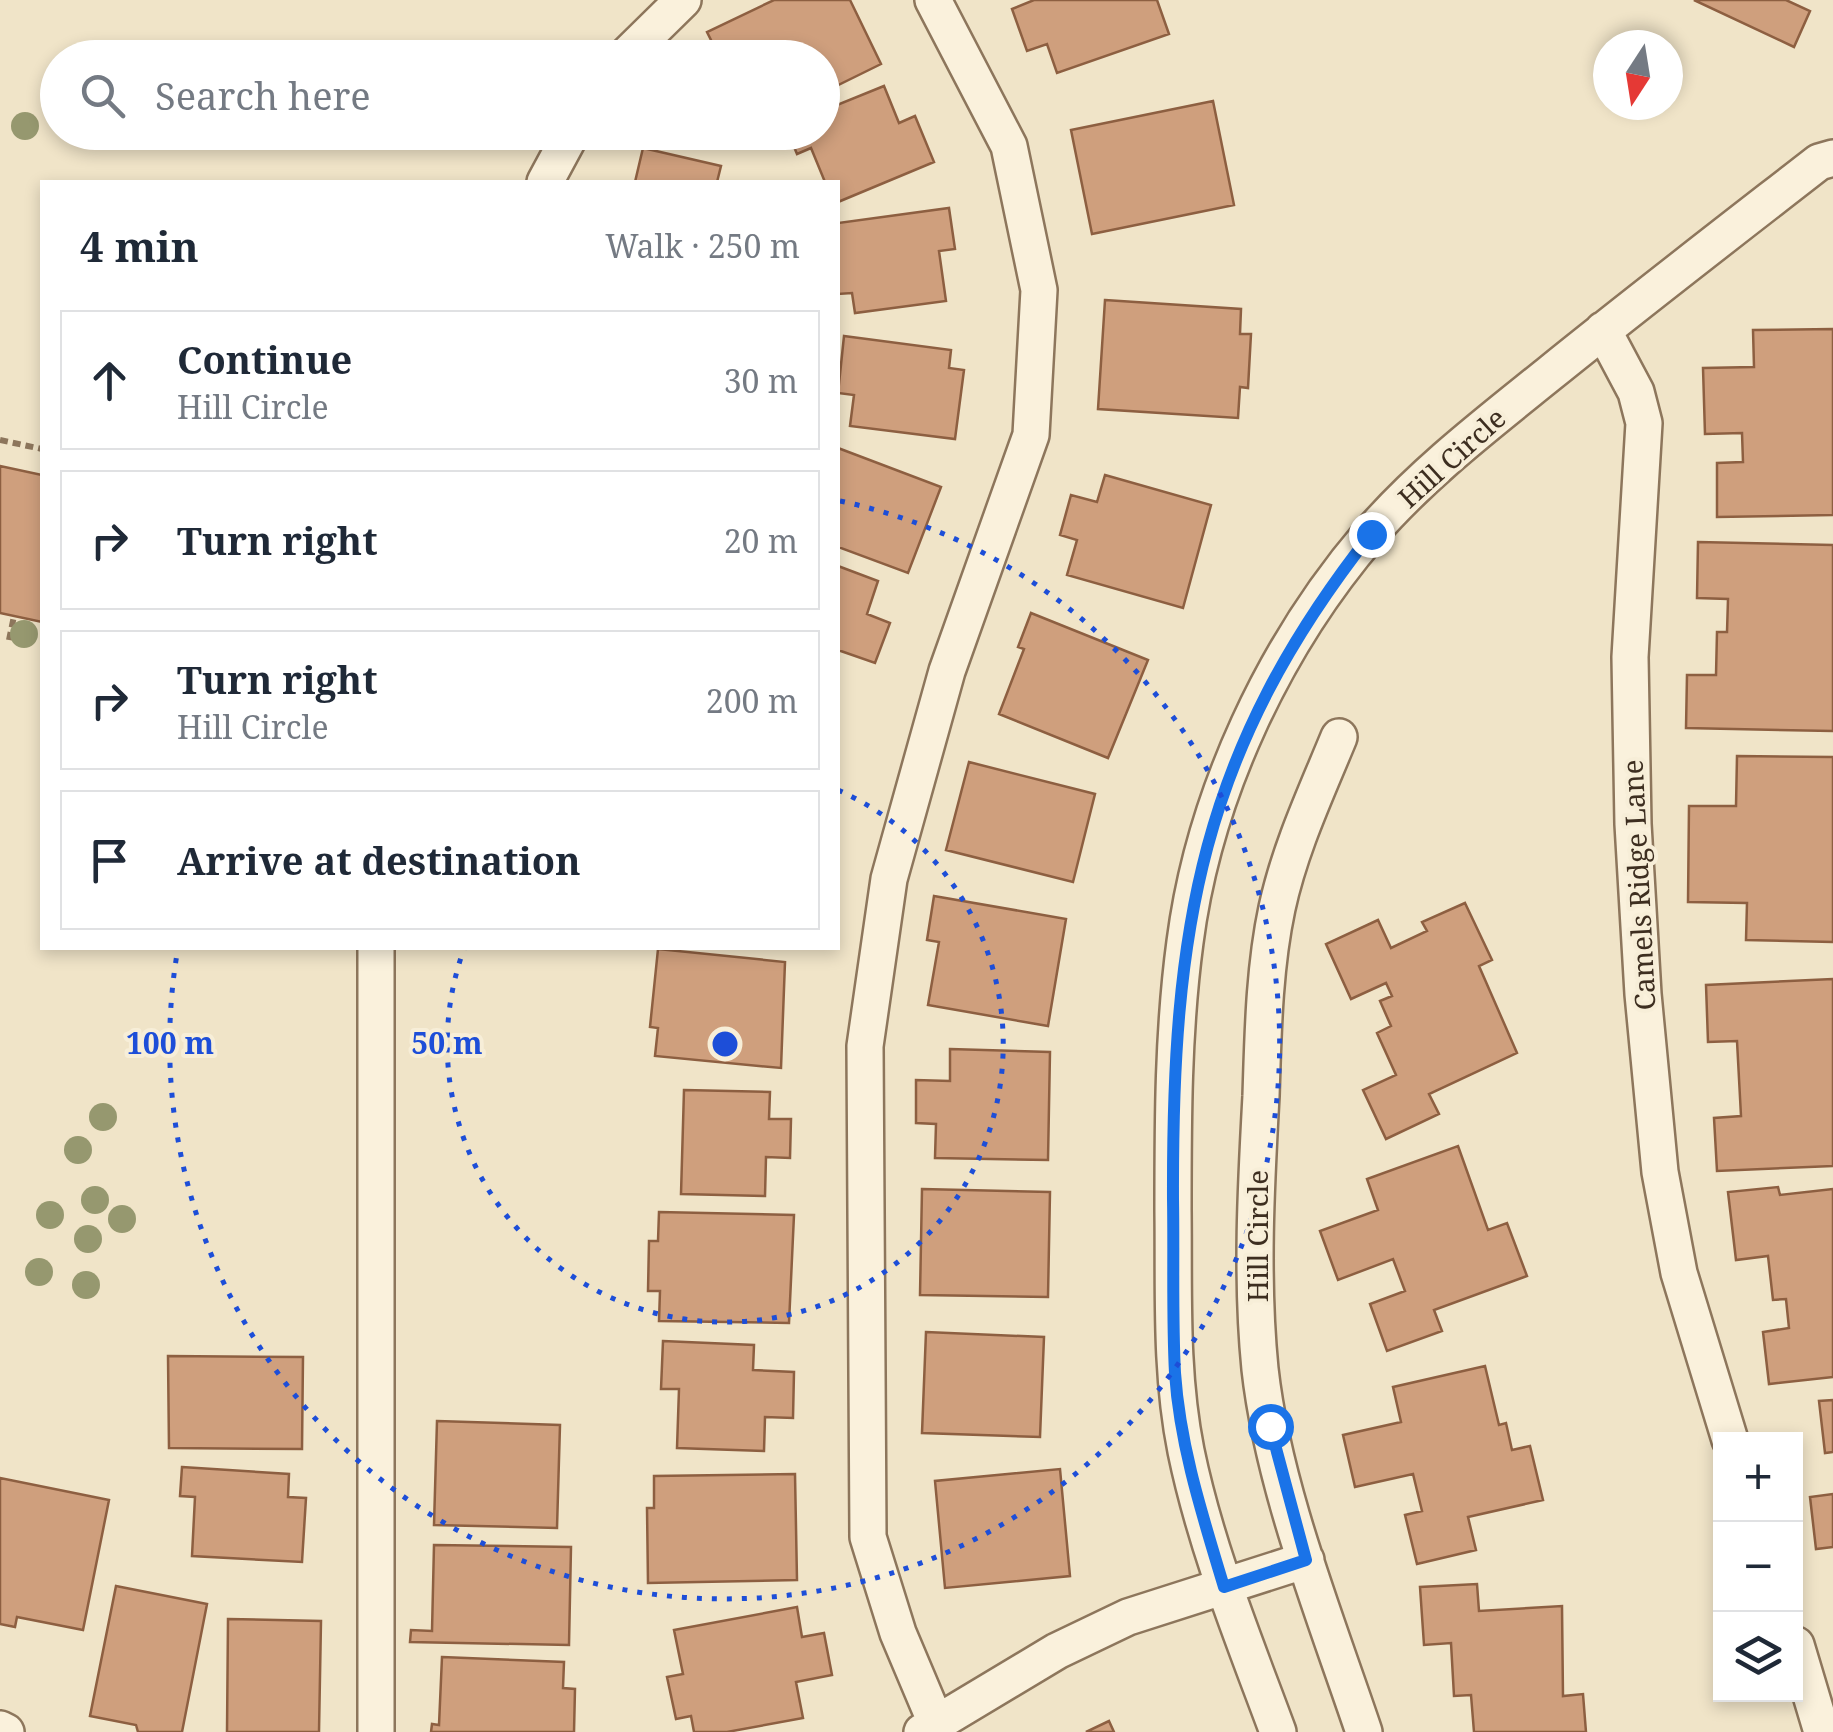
<!DOCTYPE html>
<meta charset="utf-8">
<style>
body{margin:0;font-family:"Noto Serif",serif;background:#f2f2f3;color:#1f2937}
.controls{position:absolute;right:30px;bottom:30px;display:grid;overflow:hidden;border-radius:0px;box-shadow:0 5px 15px #0003}
.controls button{width:90px;height:90px;display:grid;place-items:center;padding:0;border:0;border-bottom:2px solid #e0e1e3;background:#fff;color:#1f2937;font:50px sans-serif}
.compass{position:absolute;left:1593px;top:30px;width:90px;height:90px;border-radius:50%;background:#fff;box-shadow:0 5px 15px #0003;rotate:192deg}
.stop{position:absolute;width:30px;height:30px;margin:-22px;border:8px solid #1a73e8;border-radius:50%;background:#fff}
.stop.end{background:#1a73e8;border-color:#fff;box-shadow:0 2px 10px #0008}
.list{margin:0;padding:0;list-style:none}
h2{display:flex;justify-content:space-between;align-items:center;height:130px;margin:0;padding:0 40px;font-size:42px}
h2 small{font-size:32px;font-weight:400;color:#747a83}
.list li{display:grid;grid-template-columns:65px 1fr auto;gap:30px;align-items:center;box-sizing:border-box;height:140px;margin:0 20px 20px;padding:0 20px;border:2px solid #e0e1e3;border-radius:0px}
.list b{display:block;font-size:38px;white-space:nowrap}
.list p{margin:0;font-size:32px;white-space:nowrap;color:#747a83}
.list em{font-size:32px;font-style:normal;color:#747a83}
.icon{flex:none;width:55px;height:55px;fill:none;stroke:currentColor;stroke-width:2;stroke-linecap:round;stroke-linejoin:round}
.map{position:relative;flex:none;width:1833px;height:1732px;overflow:hidden}
.search{position:absolute;background:#fff;box-shadow:0 5px 15px #0003;left:40px;top:40px;width:800px;height:110px;display:flex;align-items:center;gap:25px;box-sizing:border-box;padding:0 35px;border-radius:55px;color:#747a83;font-size:38px}
.panel{position:absolute;background:#fff;box-shadow:0 5px 15px #0003;left:40px;top:180px;width:800px;height:770px;border-radius:0px}
.map>svg:first-child{display:block}
.building{fill:#cf9f7d;stroke:#8d5f41;stroke-width:2.5}
.lines{fill:none;stroke-linecap:round;stroke-linejoin:round}
.street-casing{stroke:#8d765c;stroke-width:40}
.path{stroke:#8d765c;stroke-width:6;stroke-dasharray:8 5;stroke-linecap:butt}
.street{stroke:#faf1dc;stroke-width:35}
.tree{fill:#96986f}
.route{stroke:#1a73e8;stroke-width:12}
.ring{fill:none;stroke:#1d4ed8;stroke-width:5;stroke-dasharray:5 10}
.labels{text-anchor:middle;stroke-width:8;stroke-linejoin:round;paint-order:stroke}
.street-label{font-size:28px;fill:#3d2e20;stroke:#f7eed8}
.centre{fill:#1d4ed8;stroke:#f7eed8;stroke-width:5}
.ring-label{font-size:30px;text-anchor:middle;font-weight:bold;fill:#1d4ed8;stroke:#f7eed8;stroke-width:8;stroke-linejoin:round;paint-order:stroke}
</style>
<div class="map">
<svg width="1833" height="1732" viewBox="0 0 1833 1732">
<rect width="100%" height="100%" fill="#f0e4c8"/>
<path class="building" d="M774,0H850L881,64L822,93V58H720L707,32Z
M1034,0H1157L1169,34L1057,73L1047,44L1027,51L1012,9Z
M1694,0H1786L1810,11L1794,47Z
M884,86L899,123L915,116L934,162L838,202V182H825L811,148L797,154L788,132H822V111Z
M1213,101L1234,205L1092,234L1071,130Z
M643,148L721,166L717,182H635Z
M949,208L955,249L939,251L946,301L855,313L852,293L838,294V223Z
M1105,300L1241,309L1240,334H1251L1248,388L1240,387L1238,418L1098,409Z
M1833,329V515L1717,517V463L1743,462L1742,433L1705,434L1703,368L1754,367L1753,330Z
M844,336L951,350L949,368L964,370L955,439L850,426L854,395L838,393Z
M838,448L941,487L908,573L838,547Z
M0,466L42,475V622L0,613Z
M1105,475L1211,505L1183,608L1067,575L1077,540L1060,535L1071,495L1097,502Z
M1698,542L1833,545V731L1686,728L1687,675H1716L1717,632H1727L1728,599L1697,598Z
M838,566L878,581L867,614L890,623L875,663L838,650Z
M1031,613L1148,660L1108,758L999,714L1024,649L1018,647Z
M1737,756L1833,757V942L1746,940L1747,903L1688,902L1689,806H1736Z
M969,762L1095,794L1073,882L946,850Z
M934,896L1066,919L1048,1026L928,1005L939,942L927,940Z
M1465,903L1492,960L1479,966L1517,1053L1429,1094L1439,1114L1386,1139L1363,1090L1396,1075L1377,1033L1391,1026L1380,1001L1392,996L1386,983L1351,999L1326,944L1378,920L1391,948L1427,931L1422,922Z
M658,949L785,962L781,1068L655,1056L658,1028L650,1027Z
M1833,979V1166L1717,1171L1714,1118L1741,1116L1737,1041L1708,1042L1706,985Z
M950,1049L1050,1052L1048,1160L935,1158L936,1124L916,1123V1080L950,1081Z
M684,1090L770,1092L769,1119H791L790,1158L766,1157L765,1196L681,1194Z
M1458,1146L1488,1230L1507,1223L1527,1276L1434,1310L1442,1331L1387,1351L1370,1304L1405,1291L1393,1259L1338,1280L1320,1231L1378,1210L1367,1179Z
M1778,1187L1780,1195L1833,1189V1377L1769,1384L1763,1332L1789,1328L1786,1299L1773,1300L1768,1256L1736,1260L1728,1192Z
M922,1189L1050,1192L1048,1297L920,1295Z
M659,1212L794,1215L789,1323L659,1321L660,1291H648L649,1241H658Z
M926,1332L1044,1337L1040,1437L922,1433Z
M663,1341L754,1345L753,1370L794,1372L793,1418L765,1417L764,1451L677,1448L679,1389H661Z
M168,1356L303,1357L302,1449L169,1448Z
M1485,1366L1499,1425L1506,1423L1512,1450L1530,1446L1543,1500L1468,1517L1476,1550L1417,1564L1405,1515L1422,1511L1413,1474L1355,1487L1343,1435L1401,1422L1393,1387Z
M1833,1400V1452L1825,1453L1819,1401Z
M437,1421L560,1425L557,1528L434,1525Z
M182,1467L289,1474L288,1497L306,1498L302,1562L192,1556L195,1497L180,1496Z
M1060,1469L1070,1576L945,1588L935,1481Z
M795,1474L797,1580L648,1583L647,1508H654V1476Z
M0,1478L109,1500L83,1630L17,1617L15,1627L0,1624Z
M1833,1494V1547L1816,1549L1810,1497Z
M434,1545L571,1547L569,1645L410,1642L411,1630L432,1631Z
M1477,1584L1479,1611L1562,1606L1563,1696L1583,1694L1586,1732H1474L1471,1695L1454,1696L1451,1643L1424,1645L1420,1587Z
M116,1586L207,1604L182,1732H138L136,1725L90,1716Z
M797,1607L802,1637L824,1633L832,1675L796,1682L803,1718L727,1732H694L691,1716L676,1719L667,1677L683,1674L674,1630Z
M228,1619L321,1621L319,1732H227Z
M442,1657L564,1662L563,1688L575,1689L574,1732H431L432,1724L439,1725Z
M1109,1721L1114,1732H1086Z"/>
<g class="lines">
<g class="street-casing">
<path id="street" d="M933,0L1009,146L1039,290L1031,435L947,671L889,879L865,1046L868,1537L898,1633L936,1723
M624,58L683,0
M545,182L572,132
M1603,330L1636,392L1644,423L1630,657L1633,824L1643,994L1660,1172L1679,1273L1730,1440
M1339,737C1316,793 1290,848 1277,908C1264,969 1263,1034 1261,1096C1256,1186 1251,1279 1260,1369C1273,1487 1326,1619 1364,1732
M376,948V1732
M1796,1645L1822,1732
M0,1729L6,1732
M922,1732L1057,1651L1128,1617L1306,1560
M1278,1732C1244,1640 1206,1548 1186,1451C1170,1372 1174,1290 1173,1210C1173,1121 1173,1031 1185,942C1204,795 1274,646 1370,534C1423,473 1487,424 1549,374C1638,302 1729,232 1819,162L1833,158"/>
</g>
<path class="path" d="M0,440L42,449
M9,640L14,616"/>
<use href="#street" class="street"/>
</g>
<g class="tree">
<circle cx="25" cy="126" r="14"/>
<circle cx="24" cy="634" r="14"/>
<circle cx="103" cy="1117" r="14"/>
<circle cx="78" cy="1150" r="14"/>
<circle cx="95" cy="1200" r="14"/>
<circle cx="50" cy="1215" r="14"/>
<circle cx="122" cy="1219" r="14"/>
<circle cx="88" cy="1239" r="14"/>
<circle cx="39" cy="1272" r="14"/>
<circle cx="86" cy="1285" r="14"/>
</g>
<g class="lines">
<path class="route" d="M1270,1426L1306,1560L1224,1587C1203,1517 1180,1447 1175,1373C1172,1316 1174,1257 1173,1199C1172,929 1200,751 1371,534"/>
</g>
<g class="ring">
<path d="M838 790A278 278 0 1 1 464 949"/>
<path d="M840 501A555 555 0 1 1 178 948"/>
</g>
<g class="labels">
<g class="street-label">
<text transform="translate(1452 458) rotate(-42)" y="10">Hill Circle</text>
<text transform="translate(1639 885) rotate(-93)" y="10">Camels Ridge Lane</text>
<text transform="translate(1258 1236) rotate(-90)" y="10">Hill Circle</text>
</g>
</g>
<circle cx="725" cy="1044" r="15" class="centre"/>
<g class="ring-label">
<text x="170" y="1054">100 m</text>
<text x="447" y="1054">50 m</text>
</g>
</svg>
<div class="controls">
<button>+</button>
<button>−</button>
<button><svg class="icon" aria-label="layers" viewBox="0 0 24 24"><path d="M12 4l9 5-9 5-9-5zM3 14l9 5 9-5"/></svg></button>
</div>
<svg class="compass" viewBox="-18 -18 36 36"><path d="M0-13l5 13h-10z" fill="#e53935"/><path d="M0 13l5-13h-10z" fill="#747a83"/></svg>
<div class="stop" style="left:1270px;top:1426px"></div>
<div class="stop end" style="left:1371px;top:534px"></div>
<div class="search"><svg class="icon" aria-label="search" viewBox="0 0 24 24"><circle cx="10" cy="10" r="6"/><path d="M15 15l6 6"/></svg>Search here</div>
<section class="panel">
<h2>4 min<small>Walk · 250 m</small></h2>
<ul class="list">
<li><svg class="icon" aria-label="ahead" viewBox="0 0 24 24"><path d="M12 20V5M6 11l6-6 6 6"/></svg><div><b>Continue</b><p>Hill Circle</p></div><em>30 m</em></li>
<li><svg class="icon" aria-label="right" viewBox="0 0 24 24"><path d="M7 20v-9h11M14 6l5 5-5 5"/></svg><div><b>Turn right</b></div><em>20 m</em></li>
<li><svg class="icon" aria-label="right" viewBox="0 0 24 24"><path d="M7 20v-9h11M14 6l5 5-5 5"/></svg><div><b>Turn right</b><p>Hill Circle</p></div><em>200 m</em></li>
<li><svg class="icon" aria-label="arrive" viewBox="0 0 24 24"><path d="M6 21V4h12l-3 4 3 4H6"/></svg><div><b>Arrive at destination</b></div></li>
</ul>
</section>
</div>
